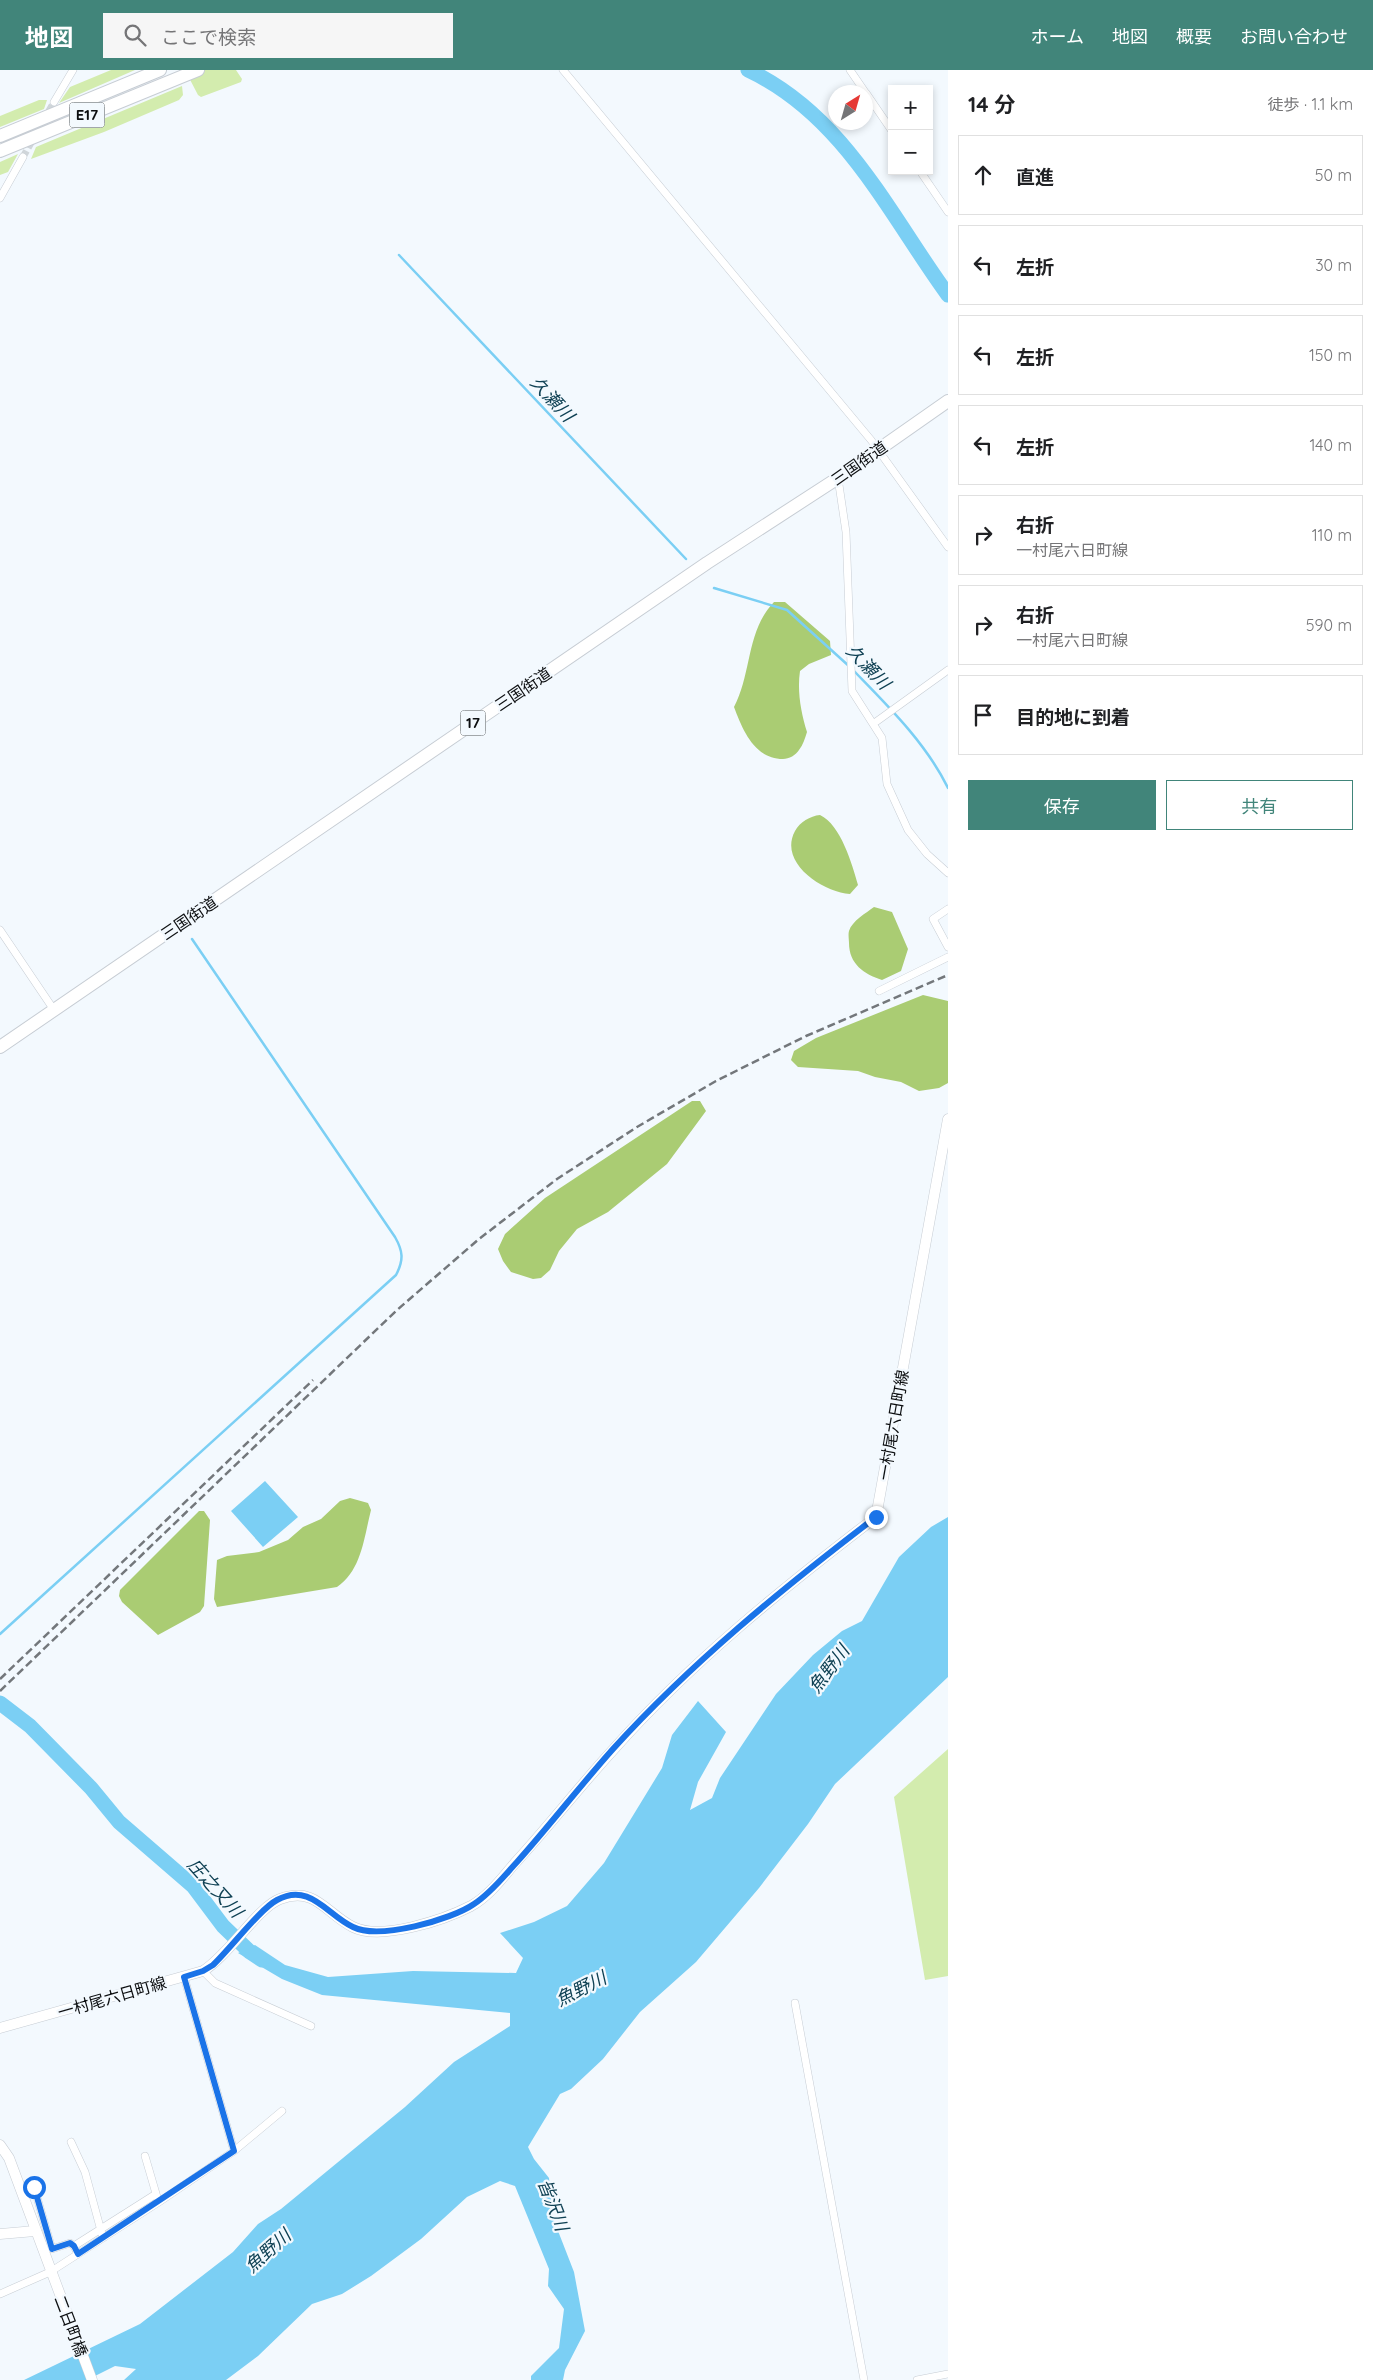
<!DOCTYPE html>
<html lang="ja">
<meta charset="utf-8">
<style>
body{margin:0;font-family:Quicksand,"Noto Sans JP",sans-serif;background:#f6f6f6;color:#202124}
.controls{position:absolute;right:15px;top:15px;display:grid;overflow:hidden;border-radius:0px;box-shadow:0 2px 8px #0003}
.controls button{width:45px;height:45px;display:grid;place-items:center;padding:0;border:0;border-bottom:1px solid #e0e0e0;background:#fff;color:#202124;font:25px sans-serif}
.compass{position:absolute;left:828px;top:15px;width:45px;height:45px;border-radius:50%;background:#fff;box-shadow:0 2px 8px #0003;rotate:37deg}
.stop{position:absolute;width:15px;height:15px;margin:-11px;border:4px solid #1a73e8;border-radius:50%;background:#fff}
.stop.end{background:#1a73e8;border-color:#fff;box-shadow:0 1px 5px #0008}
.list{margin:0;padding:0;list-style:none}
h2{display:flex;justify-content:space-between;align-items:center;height:65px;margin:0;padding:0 20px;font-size:21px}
h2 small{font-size:16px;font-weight:400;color:#757577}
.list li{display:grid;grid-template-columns:32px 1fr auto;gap:15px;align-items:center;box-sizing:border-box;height:80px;margin:0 10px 10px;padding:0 10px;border:1px solid #e0e0e0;border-radius:0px}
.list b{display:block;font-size:19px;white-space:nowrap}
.list p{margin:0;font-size:16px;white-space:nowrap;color:#757577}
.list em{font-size:16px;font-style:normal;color:#757577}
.actions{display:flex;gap:10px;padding:15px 20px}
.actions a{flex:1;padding:11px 0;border:1px solid #41857a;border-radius:0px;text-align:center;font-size:18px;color:#41857a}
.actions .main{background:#41857a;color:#fff}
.icon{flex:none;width:28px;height:28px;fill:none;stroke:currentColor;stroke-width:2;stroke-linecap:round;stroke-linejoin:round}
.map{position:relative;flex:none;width:948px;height:2310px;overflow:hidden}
header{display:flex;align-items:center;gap:30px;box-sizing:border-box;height:70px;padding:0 25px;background:#41857a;color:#fff}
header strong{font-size:24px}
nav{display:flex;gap:28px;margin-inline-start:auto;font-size:18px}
.search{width:350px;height:45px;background:#f6f6f6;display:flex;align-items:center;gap:12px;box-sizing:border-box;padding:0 18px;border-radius:0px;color:#757577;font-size:19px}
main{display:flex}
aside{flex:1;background:#fff}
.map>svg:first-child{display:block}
.green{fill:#d3ecae}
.forest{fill:#aacc73}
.water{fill:#7bcff4}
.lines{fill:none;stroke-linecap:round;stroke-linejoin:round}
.stream{stroke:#7bcff4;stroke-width:2.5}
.river{stroke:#7bcff4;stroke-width:15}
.street-tunnel{stroke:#d0d6da;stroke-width:7;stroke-dasharray:7 3.5;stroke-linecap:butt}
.street-casing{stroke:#c7cdd4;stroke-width:8}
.secondary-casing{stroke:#c7cdd4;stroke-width:11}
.highway-casing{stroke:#c7cdd4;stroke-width:14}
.street{stroke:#fff;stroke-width:7}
.secondary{stroke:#fff;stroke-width:10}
.highway{stroke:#fff;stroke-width:12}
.rail{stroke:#73777b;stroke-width:2.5;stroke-dasharray:8 4;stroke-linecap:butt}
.route{stroke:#1a73e8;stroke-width:6}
.labels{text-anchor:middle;stroke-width:4.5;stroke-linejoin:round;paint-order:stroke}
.shield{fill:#f3f9fe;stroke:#515457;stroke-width:1}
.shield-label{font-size:15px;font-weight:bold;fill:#0c0e10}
.street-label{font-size:16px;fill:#0c0e10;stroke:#f3f9fe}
.water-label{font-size:18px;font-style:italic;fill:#0f4154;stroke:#f3f9fe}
</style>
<header>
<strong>地図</strong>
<div class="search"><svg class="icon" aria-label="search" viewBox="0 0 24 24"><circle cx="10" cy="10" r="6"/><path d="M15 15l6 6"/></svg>ここで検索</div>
<nav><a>ホーム</a><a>地図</a><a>概要</a><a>お問い合わせ</a></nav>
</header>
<main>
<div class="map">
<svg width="948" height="2310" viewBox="0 0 948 2310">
<rect width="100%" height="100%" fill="#f3f9fe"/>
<path class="green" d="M111,0H135L59,33L70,17Z
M185,0H236L242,9L241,12L201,27L198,25Z
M182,16L183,25L179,30L104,62L31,89L36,77Z
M39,30H47L44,39L0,57V46Z
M18,84L8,102L0,105V92Z
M948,1679V1906L925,1910L894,1727Z"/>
<path class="forest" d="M774,532H785L830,571L831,585L809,594L800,601C797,621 801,643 807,662C805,668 803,675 799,680C796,685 789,689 783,689C755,689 743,661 734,637C752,603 746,561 774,532Z
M820,745C841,755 852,794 858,815L850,824C822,822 778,792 795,761C800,752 810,746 820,745Z
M874,837L892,842L908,879L901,901L882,910C864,904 849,894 849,873C849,870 848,864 849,861C852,851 866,843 874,837Z
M923,925L948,931V1013L939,1018L919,1021L901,1012L875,1007L858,1001L798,997L791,990L794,981L816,968Z
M692,1031H700L706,1041L667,1094L608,1142L577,1159L559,1181L550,1200L541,1208L533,1209L511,1202L503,1191L498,1179L505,1164L545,1128Z
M350,1428L368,1433L371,1440C364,1467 362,1500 337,1517L217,1537L214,1529L217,1490L227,1486L259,1482L288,1470L303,1457L321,1449L340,1431Z
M199,1441H204L210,1450L204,1536L200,1542L158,1565L122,1532L119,1526L120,1520Z"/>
<path class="water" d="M265,1411L298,1447L263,1477L231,1441Z
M948,1447V1607L835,1714L808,1754L759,1818L696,1892L640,1942L603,1989L571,2019L560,2024L528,2077L534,2089L549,2108L553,2148L574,2202L585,2261L565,2300L563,2310H531V2306L559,2278L564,2239L548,2216L549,2199L515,2116L500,2111L467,2127L421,2169L371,2206L342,2224L312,2234L258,2286L226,2310H124L136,2299L115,2296L87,2310H24L140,2254L233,2182L258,2154L281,2139L405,2037L454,1992L510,1956V1943L322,1925L282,1909L238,1883L255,1875L285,1895L328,1907L413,1901L516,1903L523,1888L500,1863L534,1852L567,1836L604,1793L662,1698L672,1665L698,1631L726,1662L698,1712L690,1740L712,1728L720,1708L776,1624L813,1585L842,1561L862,1551L899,1487L931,1457Z"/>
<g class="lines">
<path class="stream" d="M399,185L686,489
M714,518L787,540L850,597
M854,601C888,636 926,673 948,718
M0,1564L396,1205C404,1190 403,1181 395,1167L192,869"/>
<path class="river" d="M748,0C844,45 889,144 948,225
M0,1633L30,1656L91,1718L119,1752L193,1816L223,1856L250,1882L262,1890"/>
<path class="street-tunnel" d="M23,87L54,32"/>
<g class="street-casing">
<path id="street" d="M563,0L871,370L948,477
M850,0L865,22
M866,23L892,61
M54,32L73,0
M920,101L948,142
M0,128L23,87
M838,408L846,462L852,621L882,668L887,714L908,760L927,784L948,803
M873,654L948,600
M948,839L933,849L948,877
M0,860L54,940
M879,921L948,887
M203,1901L215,1913L311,1956
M184,1907L234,2081
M795,1933L864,2310
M71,2072L85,2102L103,2168
M145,2086L157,2127
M34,2117L52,2179L70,2173L74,2176L78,2184
M74,2176L156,2124
M0,2224L50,2202L159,2132L234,2081L282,2041
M917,2310L948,2304"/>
</g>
<g class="secondary-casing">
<path id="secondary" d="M0,1958L203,1901C229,1885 258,1837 280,1829C316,1816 325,1843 353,1857C381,1871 444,1850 471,1836C489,1826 502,1808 515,1793C549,1756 579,1717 613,1680C691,1592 783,1518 876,1447L948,1049
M0,2075L9,2088L92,2310
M0,2164L35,2161"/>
</g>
<g class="highway-casing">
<path id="highway" d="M0,66L160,0
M0,81L198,0
M0,977L707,493L838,408L948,331"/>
</g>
<use href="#street" class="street"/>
<use href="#secondary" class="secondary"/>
<use href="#highway" class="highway"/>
<path class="rail" d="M0,1609L313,1310
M0,1621L397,1240L479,1169L557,1109L637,1057L716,1011L806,966L948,905"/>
</g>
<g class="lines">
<path class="route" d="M34,2117L52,2179L70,2173L74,2176L78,2184L234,2081L184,1907L203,1901L213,1895C230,1879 260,1839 277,1830C310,1812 327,1845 353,1857C379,1870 451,1850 474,1834C491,1823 504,1806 517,1792C550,1755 580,1716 613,1679C692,1592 783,1518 876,1447"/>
</g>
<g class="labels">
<g class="shield">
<rect x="69.5" y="32.5" width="35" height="25" rx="4"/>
<rect x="460.5" y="640.5" width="25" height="25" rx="4"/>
</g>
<g class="shield-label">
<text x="87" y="50">E17</text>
<text x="473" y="658">17</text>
</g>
<g class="street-label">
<text transform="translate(859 393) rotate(-35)" y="6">三国街道</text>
<text transform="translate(523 619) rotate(-34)" y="6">三国街道</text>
<text transform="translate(189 848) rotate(-34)" y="6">三国街道</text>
<text transform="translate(893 1355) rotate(-80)" y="6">一村尾六日町線</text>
<text transform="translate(112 1927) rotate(-16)" y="6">一村尾六日町線</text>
<text transform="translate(71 2256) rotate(69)" y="6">二日町橋</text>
</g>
<g class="water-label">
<text transform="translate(552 329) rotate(47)" y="6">久瀬川</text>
<text transform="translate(868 597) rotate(46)" y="6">久瀬川</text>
<text transform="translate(829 1599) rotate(-53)" y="6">魚野川</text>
<text transform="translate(215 1818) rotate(48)" y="6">庄之又川</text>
<text transform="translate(581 1919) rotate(-27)" y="6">魚野川</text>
<text transform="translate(553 2135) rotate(69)" y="6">皆沢川</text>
<text transform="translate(268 2181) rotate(-42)" y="6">魚野川</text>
</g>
</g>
</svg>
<div class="controls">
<button>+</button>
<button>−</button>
</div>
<svg class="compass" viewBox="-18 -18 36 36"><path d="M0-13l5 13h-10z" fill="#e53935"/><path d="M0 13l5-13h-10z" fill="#757577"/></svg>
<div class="stop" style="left:34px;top:2117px"></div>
<div class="stop end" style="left:876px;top:1447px"></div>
</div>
<aside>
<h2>14 分<small>徒歩 · 1.1 km</small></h2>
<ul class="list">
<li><svg class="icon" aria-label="ahead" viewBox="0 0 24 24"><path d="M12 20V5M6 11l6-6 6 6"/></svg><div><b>直進</b></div><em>50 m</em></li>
<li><svg class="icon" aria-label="left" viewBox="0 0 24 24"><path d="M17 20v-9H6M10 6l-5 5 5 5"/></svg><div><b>左折</b></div><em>30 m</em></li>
<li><svg class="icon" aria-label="left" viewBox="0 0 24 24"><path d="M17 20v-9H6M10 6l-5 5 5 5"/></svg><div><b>左折</b></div><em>150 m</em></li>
<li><svg class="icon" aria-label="left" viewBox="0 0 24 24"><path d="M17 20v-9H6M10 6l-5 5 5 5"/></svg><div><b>左折</b></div><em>140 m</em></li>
<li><svg class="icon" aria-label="right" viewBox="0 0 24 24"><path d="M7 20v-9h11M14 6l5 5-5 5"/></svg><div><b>右折</b><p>一村尾六日町線</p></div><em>110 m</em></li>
<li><svg class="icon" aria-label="right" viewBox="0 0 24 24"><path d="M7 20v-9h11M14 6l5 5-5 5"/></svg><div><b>右折</b><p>一村尾六日町線</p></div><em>590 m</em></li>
<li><svg class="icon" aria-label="arrive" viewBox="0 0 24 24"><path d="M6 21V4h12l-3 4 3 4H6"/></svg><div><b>目的地に到着</b></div></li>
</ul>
<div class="actions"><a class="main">保存</a><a>共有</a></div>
</aside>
</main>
